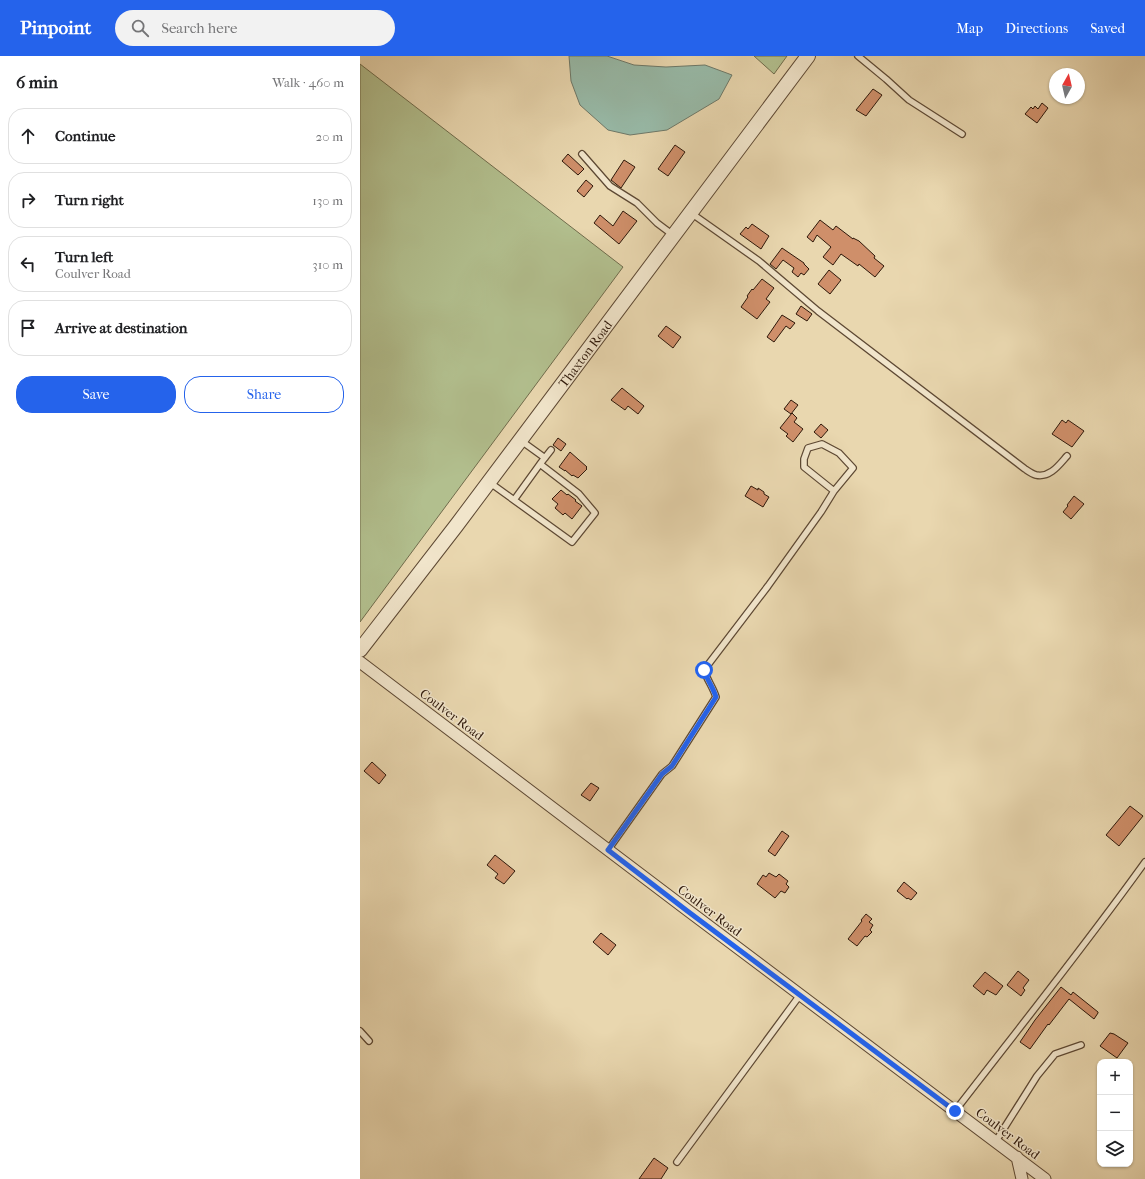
<!DOCTYPE html>
<meta charset="utf-8">
<style>
body{margin:0;font-family:"IM FELL French Canon",serif;background:#f2f2f2;color:#202124}
.controls{position:absolute;right:12px;bottom:12px;display:grid;overflow:hidden;border-radius:8px;box-shadow:0 1px 3px #0004}
.controls button{width:36px;height:36px;display:grid;place-items:center;padding:0;border:0;border-bottom:1px solid #e0e0e0;background:#fff;color:#202124;font:20px sans-serif}
.compass{position:absolute;left:689px;top:12px;width:36px;height:36px;border-radius:50%;background:#fff;box-shadow:0 1px 3px #0004;rotate:8deg}
.stop{position:absolute;width:12px;height:12px;margin:-9px;border:3px solid #2563eb;border-radius:50%;background:#fff}
.stop.end{background:#2563eb;border-color:#fff;box-shadow:0 1px 4px #0008}
.list{margin:0;padding:0;list-style:none}
h2{display:flex;justify-content:space-between;align-items:center;height:52px;margin:0;padding:0 16px;font-size:17px}
h2 small{font-size:13px;font-weight:400;color:#757577}
.list li{display:grid;grid-template-columns:26px 1fr auto;gap:12px;align-items:center;box-sizing:border-box;height:56px;margin:0 8px 8px;padding:0 8px;border:1px solid #e0e0e0;border-radius:16px}
.list b{display:block;font-size:15px;white-space:nowrap}
.list p{margin:0;font-size:13px;white-space:nowrap;color:#757577}
.list em{font-size:13px;font-style:normal;color:#757577}
.actions{display:flex;gap:8px;padding:12px 16px}
.actions a{flex:1;padding:9px 0;border:1px solid #2563eb;border-radius:16px;text-align:center;font-size:14px;color:#2563eb}
.actions .main{background:#2563eb;color:#fff}
.icon{flex:none;width:22px;height:22px;fill:none;stroke:currentColor;stroke-width:2;stroke-linecap:round;stroke-linejoin:round}
.map{position:relative;flex:none;width:785px;height:1123px;overflow:hidden}
header{display:flex;align-items:center;gap:24px;box-sizing:border-box;height:56px;padding:0 20px;background:#2563eb;color:#fff}
header strong{font-size:19px}
nav{display:flex;gap:22px;margin-inline-start:auto;font-size:14px}
.search{width:280px;height:36px;background:#f2f2f2;display:flex;align-items:center;gap:10px;box-sizing:border-box;padding:0 14px;border-radius:22px;color:#757577;font-size:15px}
main{display:flex}
aside{flex:1;background:#fff}
.map>svg:first-child{display:block}
.green{fill:#b2bf8e;stroke:#706c4c}
.water{fill:#98baa8;stroke:#6e7969}
.building{fill:#cf8f6a;stroke:#2e180a}
.lines{fill:none;stroke-linecap:round;stroke-linejoin:round}
.service-casing{stroke:#5d4833;stroke-width:8}
.minor-casing{stroke:#5d4833;stroke-width:13}
.tertiary-casing{stroke:#5d4833;stroke-width:16}
.service{stroke:#f1e5cb;stroke-width:5.5}
.minor{stroke:#f1e5cb;stroke-width:11}
.tertiary{stroke:#f1e5cb;stroke-width:14}
.route{stroke:#2563eb;stroke-width:5}
.labels{text-anchor:middle;stroke-width:3;stroke-linejoin:round;paint-order:stroke}
.street-label{font-size:13px;fill:#2e180a;stroke:#f1e5cb}
</style>
<header>
<strong>Pinpoint</strong>
<div class="search"><svg class="icon" aria-label="search" viewBox="0 0 24 24"><circle cx="10" cy="10" r="6"/><path d="M15 15l6 6"/></svg>Search here</div>
<nav><a>Map</a><a>Directions</a><a>Saved</a></nav>
</header>
<main>
<aside>
<h2>6 min<small>Walk · 460 m</small></h2>
<ul class="list">
<li><svg class="icon" aria-label="ahead" viewBox="0 0 24 24"><path d="M12 20V5M6 11l6-6 6 6"/></svg><div><b>Continue</b></div><em>20 m</em></li>
<li><svg class="icon" aria-label="right" viewBox="0 0 24 24"><path d="M7 20v-9h11M14 6l5 5-5 5"/></svg><div><b>Turn right</b></div><em>130 m</em></li>
<li><svg class="icon" aria-label="left" viewBox="0 0 24 24"><path d="M17 20v-9H6M10 6l-5 5 5 5"/></svg><div><b>Turn left</b><p>Coulver Road</p></div><em>310 m</em></li>
<li><svg class="icon" aria-label="arrive" viewBox="0 0 24 24"><path d="M6 21V4h12l-3 4 3 4H6"/></svg><div><b>Arrive at destination</b></div></li>
</ul>
<div class="actions"><a class="main">Save</a><a>Share</a></div>
</aside>
<div class="map">
<svg width="785" height="1123" viewBox="0 0 785 1123">
<rect width="100%" height="100%" fill="#e9d7af"/>
<filter id="stains"><feTurbulence type="fractalNoise" baseFrequency=".005" numOctaves="4"/><feColorMatrix values="0 0 0 0 .2 0 0 0 0 .09 0 0 0 0 .02 0 0 0 .5 -.17"/></filter>
<radialGradient id="worn" r=".72"><stop offset=".6" stop-color="#630" stop-opacity="0"/><stop offset="1" stop-color="#630" stop-opacity=".3"/></radialGradient>
<path class="green" d="M394,0H427L414,18Z
M0,8L263,211L0,566Z"/>
<path class="water" d="M209,0H247L274,9L306,11L345,9L372,19L359,43L307,74L270,79L248,74L220,49L211,25Z"/>
<path class="building" d="M513,33L522,39L506,60L496,54Z
M682,47L688,52L677,67L665,58L671,51L673,53L675,50L678,53Z
M315,89L325,96L308,120L298,113Z
M208,98L224,113L218,119L202,105Z
M264,104L275,111L261,132L251,124Z
M226,124L233,130L224,141L217,135Z
M263,155L277,165L259,188L234,167L240,159L253,170Z
M460,164L473,174L476,170L493,183V182L499,185L515,200L514,202L524,210L515,221L499,208L498,210L481,198L473,209L463,201L471,191L457,179L453,186L447,181Z
M392,168L409,180L401,193L380,178L386,171L388,173Z
M422,192L444,207V208L449,213L444,219L441,217L438,221L432,216L434,212L423,204L416,213L410,208Z
M469,214L481,224L470,238L458,228Z
M402,223L414,232L406,243L410,246L397,263L381,251L388,241L387,240L392,233L393,234Z
M441,250L452,258L447,265L436,258Z
M422,259L435,267L430,273L426,270L414,286L407,281Z
M306,270L321,281L313,292L298,280Z
M262,332L284,350L278,358L268,350L265,354L251,344Z
M431,344L438,349L431,358L424,353Z
M432,357L437,362L434,366L443,373L433,386L426,380L428,378L420,372Z
M702,364L706,367L708,364L724,375L712,391L692,378Z
M461,368L468,374L461,382L454,376Z
M198,382L206,388L201,395L193,389Z
M210,396L227,411L226,412L227,413L218,422L213,419L212,420L205,414V415L199,411Z
M391,430L398,434V432L404,436V438L409,441L403,451L385,440Z
M201,434L207,439L208,438L216,444L215,445L222,450L212,463L205,457L203,459L195,452L198,448L192,443Z
M714,440L724,448L711,463L703,456L708,450L707,449Z
M12,706L26,719L19,728L4,715Z
M231,727L239,732L230,745L221,739Z
M770,750L783,760L759,790L746,779Z
M422,775L429,780L415,800L408,795Z
M135,799L155,815L144,828L135,822L138,818L127,809Z
M409,817L416,821L419,818L428,825L426,828L429,831L425,837L421,835L415,842L397,828L403,819L406,821Z
M544,826L557,837L551,844L548,842L547,843L537,835Z
M506,858L512,863L509,866L513,869L510,874L512,876L507,881L505,880L497,890L488,883L502,865L501,864Z
M241,877L256,889L248,899L233,886Z
M658,915L669,924L663,932L665,934L661,940L647,929Z
M625,916L643,930L636,939L627,934L624,939L613,930Z
M701,931L711,939L713,936L738,956V957L734,963L709,943L689,969L688,968L670,993L660,986L675,964Z
M750,977L754,978L768,987L757,1002L740,990Z
M294,1102L308,1112L301,1123H279Z"/>
<g class="lines">
<g class="service-casing">
<path id="service" d="M498,0L526,23L549,44L602,78
M222,98L250,130L277,147L297,167L313,179
M331,157L399,205L458,255L665,413C668,415 672,418 676,419C690,422 699,409 707,400
M160,384L185,402
M180,408L191,394
M129,426L212,486L235,457L219,438L180,408L154,444
M248,794L302,718L312,710L356,641C353,631 347,624 344,614L408,530L461,456L474,435L493,412L479,397L462,388L448,392L444,403V411L474,435
M0,975L9,985
M595,1055C659,972 724,891 785,806
M636,1085L677,1020L695,998L721,989
M317,1106L440,939"/>
</g>
<g class="minor-casing">
<path id="minor" d="M0,606L326,853L685,1123
M657,1101L662,1123"/>
</g>
<g class="tertiary-casing">
<g id="tertiary">
<path id="s1" d="M0,594L96,470L448,0"/>
</g>
</g>
<use href="#service" class="service"/>
<use href="#minor" class="minor"/>
<use href="#tertiary" class="tertiary"/>
</g>
<g class="lines">
<path class="route" d="M344,614C347,624 353,631 356,641L312,710L302,718L248,794L326,854L595,1055"/>
</g>
<g class="labels">
<g class="street-label">
<text dy="5" stroke="none"><textPath href="#s1" startOffset="372">Thaxton Road</textPath></text>
<text transform="translate(92 658) rotate(37)" y="5">Coulver Road</text>
<text transform="translate(350 854) rotate(37)" y="5">Coulver Road</text>
<text transform="translate(648 1077) rotate(37)" y="5">Coulver Road</text>
</g>
</g>
<rect width="100%" height="100%" filter="url(#stains)"/>
<rect width="100%" height="100%" fill="url(#worn)"/>
</svg>
<div class="controls">
<button>+</button>
<button>−</button>
<button><svg class="icon" aria-label="layers" viewBox="0 0 24 24"><path d="M12 4l9 5-9 5-9-5zM3 14l9 5 9-5"/></svg></button>
</div>
<svg class="compass" viewBox="-18 -18 36 36"><path d="M0-13l5 13h-10z" fill="#e53935"/><path d="M0 13l5-13h-10z" fill="#757577"/></svg>
<div class="stop" style="left:344px;top:614px"></div>
<div class="stop end" style="left:595px;top:1055px"></div>
</div>
</main>
